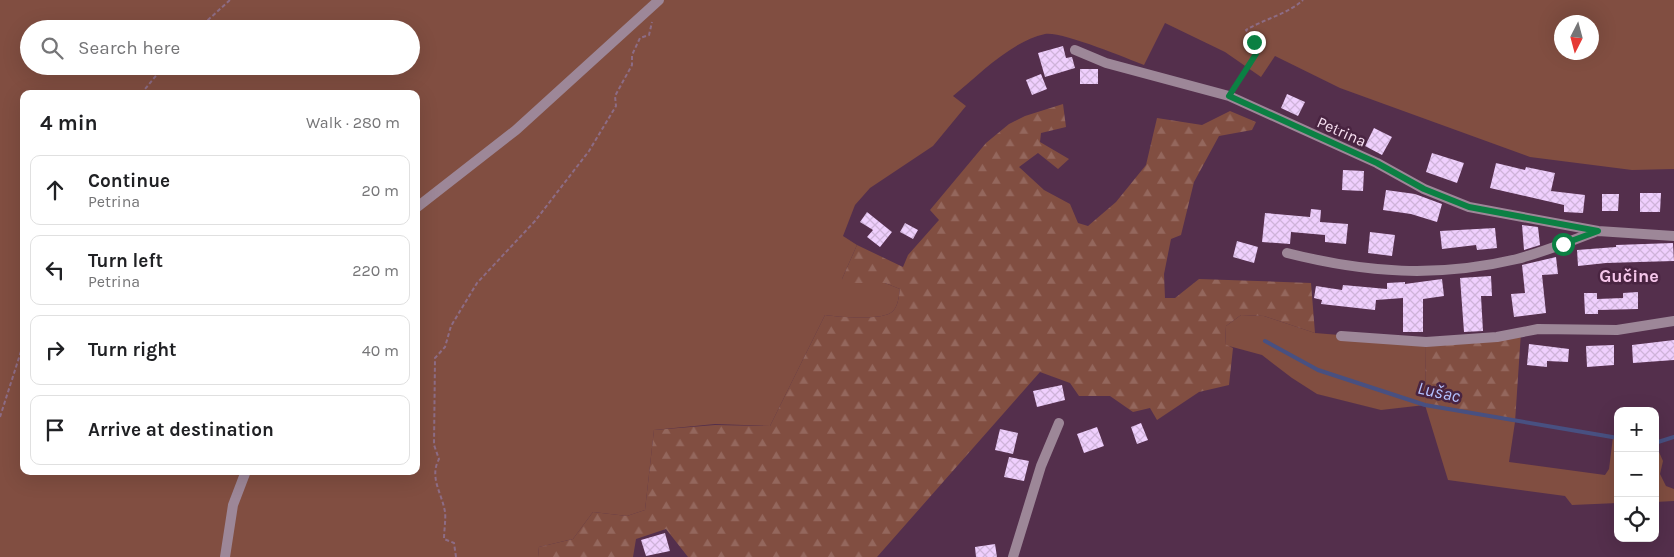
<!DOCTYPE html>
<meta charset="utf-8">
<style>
body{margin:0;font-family:Karla,sans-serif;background:#f6f6f6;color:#202124}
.controls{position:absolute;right:15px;bottom:15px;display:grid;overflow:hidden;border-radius:10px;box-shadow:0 5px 20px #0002}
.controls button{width:45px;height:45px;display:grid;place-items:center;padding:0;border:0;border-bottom:1px solid #e0e0e0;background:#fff;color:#202124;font:25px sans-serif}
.compass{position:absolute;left:1554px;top:15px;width:45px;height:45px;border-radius:50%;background:#fff;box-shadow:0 5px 20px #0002;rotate:186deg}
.stop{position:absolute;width:15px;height:15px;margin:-11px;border:4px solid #0b8043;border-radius:50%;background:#fff}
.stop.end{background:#0b8043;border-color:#fff;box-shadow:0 1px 5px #0008}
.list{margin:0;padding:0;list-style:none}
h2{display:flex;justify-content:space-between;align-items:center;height:65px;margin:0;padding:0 20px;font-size:21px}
h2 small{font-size:16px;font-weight:400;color:#757577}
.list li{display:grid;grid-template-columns:32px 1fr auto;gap:15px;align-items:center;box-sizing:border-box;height:70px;margin:0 10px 10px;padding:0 10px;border:1px solid #e0e0e0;border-radius:10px}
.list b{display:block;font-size:19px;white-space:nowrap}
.list p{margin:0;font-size:16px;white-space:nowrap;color:#757577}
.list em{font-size:16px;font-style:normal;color:#757577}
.icon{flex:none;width:28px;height:28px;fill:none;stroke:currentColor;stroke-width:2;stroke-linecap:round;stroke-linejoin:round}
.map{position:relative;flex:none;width:1674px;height:557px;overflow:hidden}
.search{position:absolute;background:#fff;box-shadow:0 5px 20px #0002;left:20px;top:20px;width:400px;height:55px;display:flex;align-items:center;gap:12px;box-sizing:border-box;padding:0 18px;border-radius:28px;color:#757577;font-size:19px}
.panel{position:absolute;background:#fff;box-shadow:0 5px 20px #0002;left:20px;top:90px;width:400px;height:385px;border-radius:10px}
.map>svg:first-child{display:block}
.grass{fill:#814e41;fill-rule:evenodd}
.forest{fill:url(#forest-firs)}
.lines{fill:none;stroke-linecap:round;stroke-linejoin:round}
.stream{stroke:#485081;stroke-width:4}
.building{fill:url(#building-cross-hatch)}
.path{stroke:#8d6c85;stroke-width:2;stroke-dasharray:4 2.5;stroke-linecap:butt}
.street{stroke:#9d8798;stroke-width:10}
.route{stroke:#0b8043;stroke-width:6}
.labels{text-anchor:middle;stroke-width:5;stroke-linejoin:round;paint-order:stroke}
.street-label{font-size:16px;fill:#f8e0f2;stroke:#492441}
.neighbourhood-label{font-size:18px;font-weight:bold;fill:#f5c6ea;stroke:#492441}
.water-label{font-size:18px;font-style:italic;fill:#b4c1fe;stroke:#492441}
</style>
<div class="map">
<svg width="1674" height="557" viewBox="0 0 1674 557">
<defs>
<pattern id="forest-firs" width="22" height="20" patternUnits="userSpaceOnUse" patternTransform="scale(1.25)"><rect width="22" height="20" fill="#814e41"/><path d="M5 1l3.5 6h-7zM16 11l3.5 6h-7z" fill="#94675d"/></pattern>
<pattern id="building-cross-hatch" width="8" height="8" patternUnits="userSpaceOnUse" patternTransform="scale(1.25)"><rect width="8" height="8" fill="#efcffd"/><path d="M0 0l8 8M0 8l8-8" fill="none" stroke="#ceb3d9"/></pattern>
</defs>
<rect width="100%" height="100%" fill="#542f4c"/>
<path class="grass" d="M0,0H656L515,128L416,206V94H24V471H245L223,557H0ZM29,29H411V66H29Z
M661,0H1674V169L1632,170L1530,157L1340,88L1275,56L1261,77L1225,52L1165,23L1144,65C1126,58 1061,31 1045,34C1010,42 980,74 953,96L966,106L933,146L870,188L855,205L843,236L857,245L842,279L885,283L900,289C899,296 898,306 893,311C884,321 838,317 825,315L770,426L715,424L654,430L645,510L627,516L593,512L573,539L539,547L538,557H227L235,505L248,471H416V211ZM1562,22H1592V52H1562Z
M1241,315L1264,316L1315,333L1426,342L1425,405L1515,422L1509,462L1605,475L1609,469L1613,437L1618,438V503L1572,505L1565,496L1448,480L1425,405L1381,410L1317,394L1292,378L1262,355L1225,345L1226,326Z
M1655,443L1663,461L1660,474L1666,486L1674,489V501L1655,502Z"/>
<path class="forest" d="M1063,104L1066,127L1041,133L1040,142L1069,159L1058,169L1038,153L1019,167L1044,190L1070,204L1078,223L1088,226L1116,202L1146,165L1157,118L1202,125L1230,111L1256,122L1252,130L1219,136L1194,182L1181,235L1171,239L1164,274L1165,298H1175L1199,279L1311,283L1315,333L1264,316L1241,315L1226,326L1225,344L1233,348L1229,385L1199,392L1157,420L1150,408L1133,412L1110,396H1079L1070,383L1040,372L877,557H688L666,529L636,539L633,557H538L539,547L573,539L593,512L627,516L645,510L654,430L715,425L770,426L825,315C838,317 884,321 893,311C898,306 899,296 900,289L885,283H845L842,279L857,245L903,267L908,255L939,220L930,210L986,143L1009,124L1025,116Z
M1521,332L1515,422L1425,405L1426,342Z"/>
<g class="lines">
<path class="stream" d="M1265,341L1318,370L1425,405L1618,438
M1655,443L1674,437"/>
</g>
<path class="building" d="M1063,46L1066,58L1072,57L1075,68L1045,77L1038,53Z
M1080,69H1098V84H1080Z
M1041,74L1047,89L1032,95L1026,80Z
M1287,94L1305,102L1298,116L1281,108Z
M1374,128L1392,137L1382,155L1365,146Z
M1432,153L1464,163L1457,183L1426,172Z
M1496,163L1525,170L1526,167L1555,173L1551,191L1585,195L1583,213L1564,212V205L1490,188Z
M1343,170L1364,171L1363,191L1342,190Z
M1386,190L1415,194L1442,204L1437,222L1411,214L1383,210Z
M1640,193H1661L1660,212H1640Z
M1602,194H1619L1618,211H1602Z
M1311,209L1321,210L1320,222L1348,224L1346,244L1325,242V235L1291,232L1290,244L1262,242L1265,213L1310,217Z
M867,212L892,232L880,247L867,237L873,230L860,222Z
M905,223L918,230L913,239L900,232Z
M1522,225L1538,227L1540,245L1524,250Z
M1495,228L1497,248L1477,250L1476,245L1442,249L1440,231Z
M1370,232L1395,235L1392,256L1368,253Z
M1237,241L1258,247L1254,263L1233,257Z
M1673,243L1674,261L1606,263L1578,266L1577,250L1616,247V245Z
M1556,257L1558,274L1542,275L1546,313L1514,317L1511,294L1525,293L1522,265Z
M1491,276L1492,296H1481L1483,331L1464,332L1460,278Z
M1442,279L1444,296L1423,299V332H1403V298L1376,300L1375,310L1321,304L1322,300L1314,298L1316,286L1342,290L1343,285L1387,289V283L1405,282V284Z
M1638,292V309L1598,310V314H1585L1584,293H1597V299L1623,298V293Z
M1674,340V360L1633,363L1632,345Z
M1529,344L1569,349L1568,362L1547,361V367L1527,365Z
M1614,345V365L1587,367L1586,346Z
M1062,385L1065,400L1037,407L1033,391Z
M1141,423L1148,440L1137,444L1131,427Z
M1097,427L1104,446L1084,453L1077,434Z
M1000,429L1018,433L1013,454L995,450Z
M1009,457L1029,461L1024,481L1004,477Z
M665,533L670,551L646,556L641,540Z
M995,544L997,557H976L975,547Z"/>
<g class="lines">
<path class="path" d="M198,29L230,0
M1233,87L1256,54L1254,42L1246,30C1264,19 1288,14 1303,0
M141,94L164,66
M0,417L24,342
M456,557L454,543L444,539C444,531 446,519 445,512C442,493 429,478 439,459L434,445L435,358L445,347L451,326L477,283L535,221L589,151L616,106L615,96L632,65V55L640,38L649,35L652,22"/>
<path class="street" d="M1075,50L1106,63L1229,96L1377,163L1424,189L1469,207L1598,231L1674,236
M416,208L516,130L659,0
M1287,253C1366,273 1437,278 1517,259C1544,252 1571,241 1597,231
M1341,336L1426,342L1497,337L1538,329L1617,330L1674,321
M225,557L233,505L246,471
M1013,557L1041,466L1059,423"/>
</g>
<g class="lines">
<path class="route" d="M1254,42L1256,54L1229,96L1377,163L1424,189L1469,207L1598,231L1563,244"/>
</g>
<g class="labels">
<g class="street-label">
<text transform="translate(1342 131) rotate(24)" y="6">Petrina</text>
</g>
<g class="neighbourhood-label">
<text x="1629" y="282">Gučine</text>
</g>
<g class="water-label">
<text transform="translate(1439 392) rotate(12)" y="6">Lušac</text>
</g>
</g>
</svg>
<div class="controls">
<button>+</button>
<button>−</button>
<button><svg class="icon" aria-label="locate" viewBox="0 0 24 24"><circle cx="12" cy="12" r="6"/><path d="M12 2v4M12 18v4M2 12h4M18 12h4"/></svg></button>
</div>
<svg class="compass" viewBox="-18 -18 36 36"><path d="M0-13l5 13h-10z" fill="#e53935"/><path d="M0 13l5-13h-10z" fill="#757577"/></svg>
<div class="stop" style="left:1563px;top:244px"></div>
<div class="stop end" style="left:1254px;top:42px"></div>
<div class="search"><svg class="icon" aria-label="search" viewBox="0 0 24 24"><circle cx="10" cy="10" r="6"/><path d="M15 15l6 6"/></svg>Search here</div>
<section class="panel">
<h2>4 min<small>Walk · 280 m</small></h2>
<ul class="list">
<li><svg class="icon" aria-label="ahead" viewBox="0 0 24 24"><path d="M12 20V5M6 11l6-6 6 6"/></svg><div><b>Continue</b><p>Petrina</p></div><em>20 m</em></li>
<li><svg class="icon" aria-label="left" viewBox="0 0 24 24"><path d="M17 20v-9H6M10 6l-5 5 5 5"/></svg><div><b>Turn left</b><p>Petrina</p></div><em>220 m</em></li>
<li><svg class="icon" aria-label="right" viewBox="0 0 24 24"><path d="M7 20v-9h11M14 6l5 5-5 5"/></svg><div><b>Turn right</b></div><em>40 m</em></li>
<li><svg class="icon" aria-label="arrive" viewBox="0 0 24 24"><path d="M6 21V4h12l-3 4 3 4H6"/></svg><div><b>Arrive at destination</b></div></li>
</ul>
</section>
</div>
